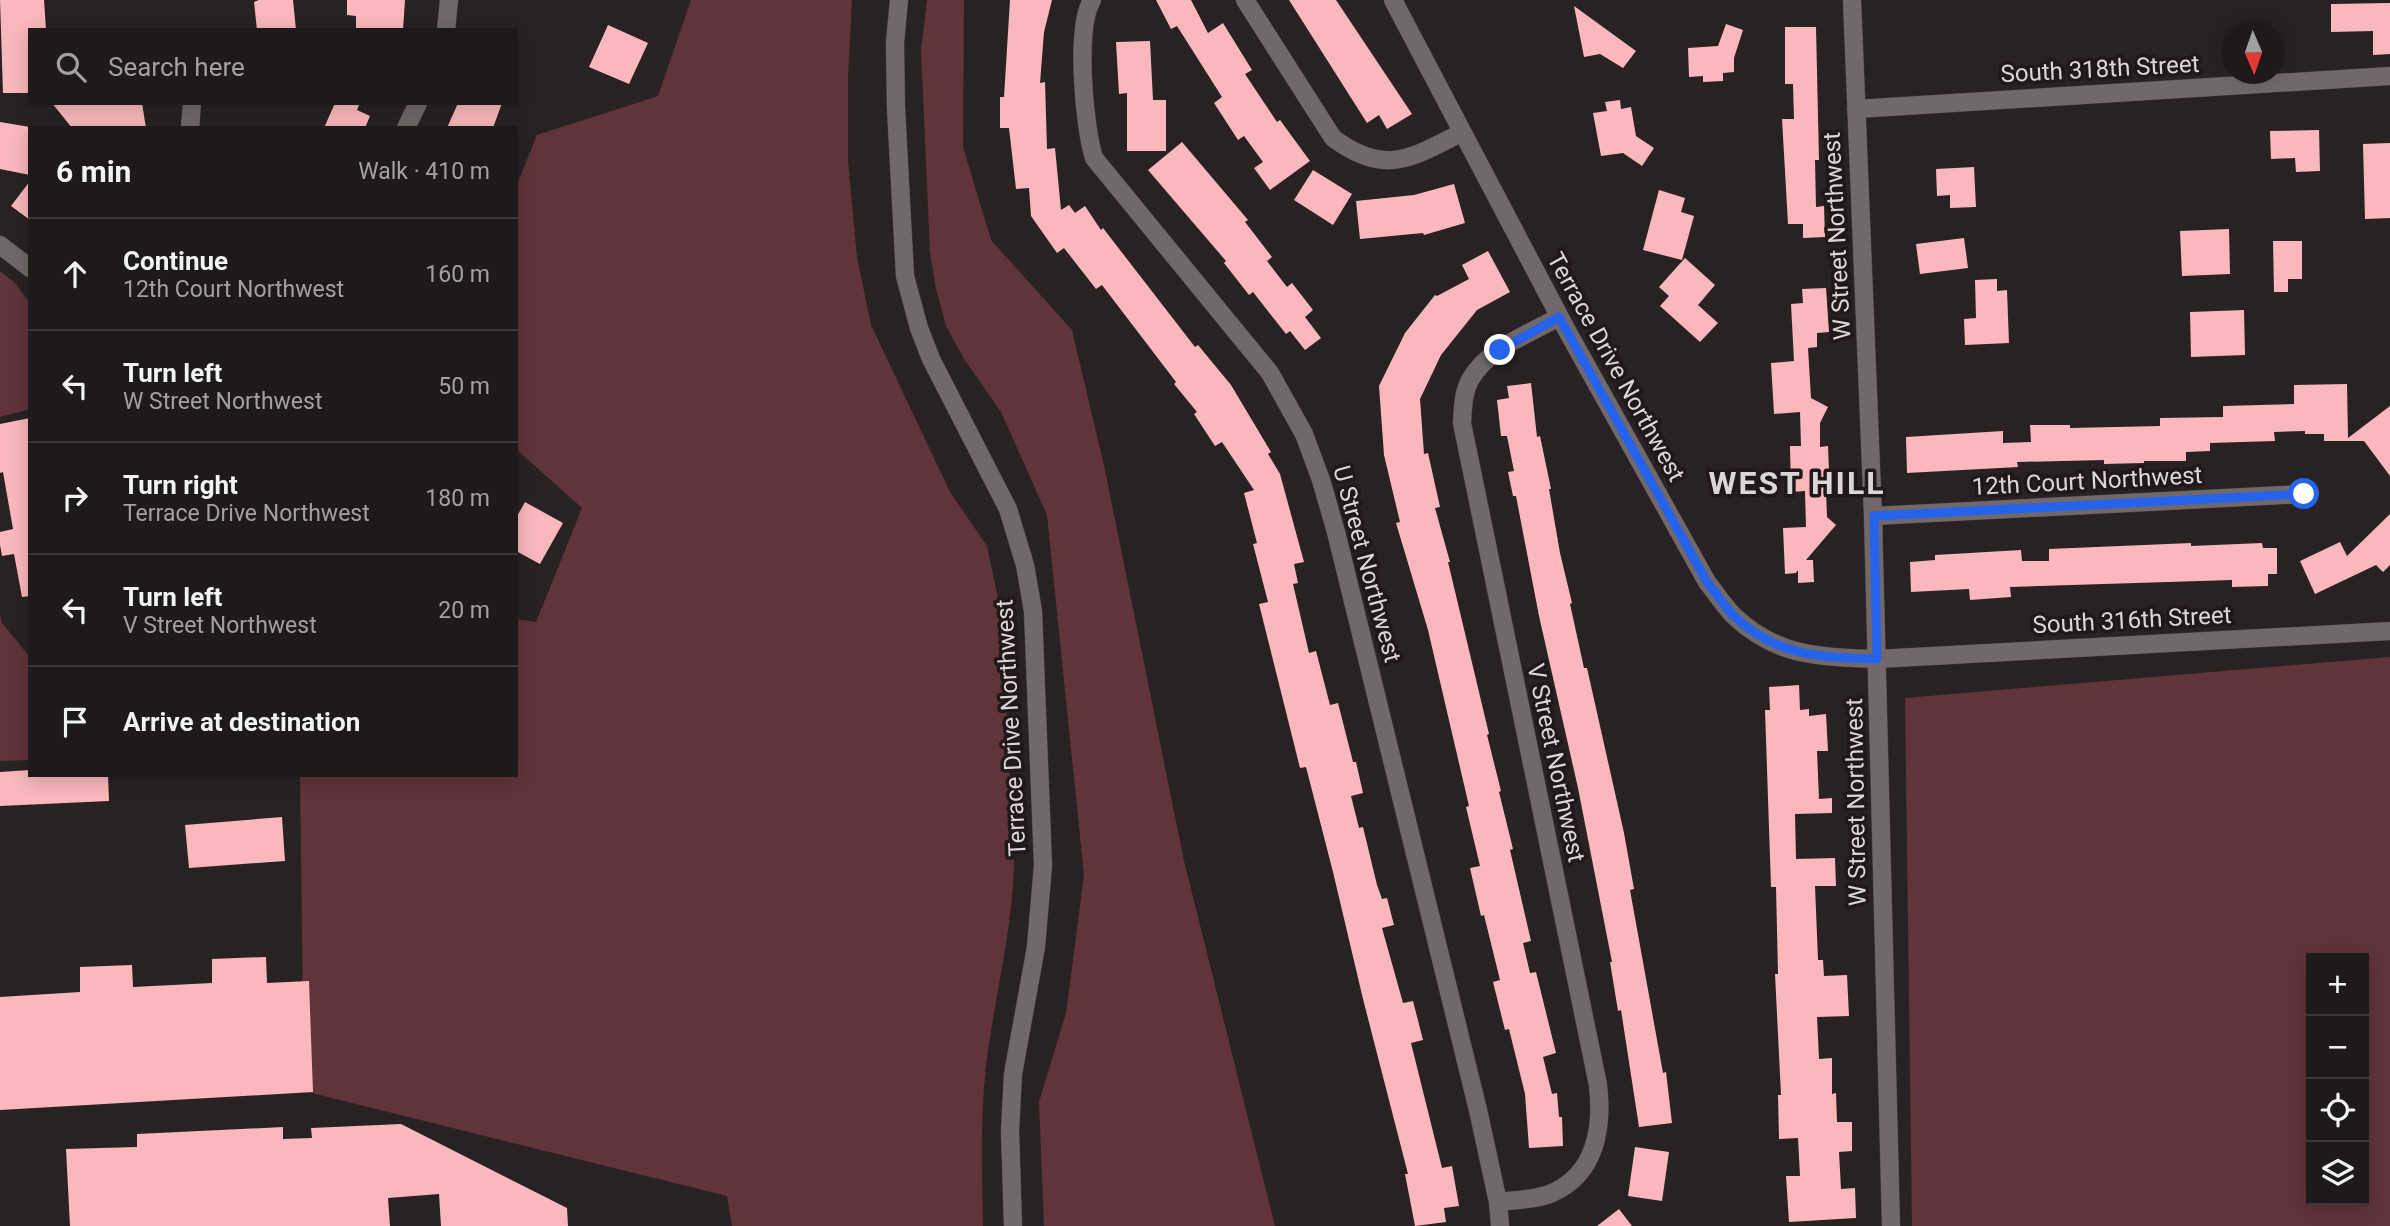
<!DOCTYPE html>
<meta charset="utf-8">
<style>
body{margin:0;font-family:Roboto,sans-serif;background:#2c2727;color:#f1f3f6}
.controls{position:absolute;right:21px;bottom:21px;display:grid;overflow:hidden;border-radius:0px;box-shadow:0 4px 18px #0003}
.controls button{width:63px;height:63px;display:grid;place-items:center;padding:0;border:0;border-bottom:2px solid #3c3839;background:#1f1a1a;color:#f1f3f6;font:35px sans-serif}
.compass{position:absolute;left:2222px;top:21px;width:63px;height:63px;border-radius:50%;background:#1f1a1a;box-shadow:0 4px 18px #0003;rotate:178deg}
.stop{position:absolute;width:21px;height:21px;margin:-16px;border:5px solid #2563eb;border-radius:50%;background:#fff}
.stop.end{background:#2563eb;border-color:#fff;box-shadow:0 2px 7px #0008}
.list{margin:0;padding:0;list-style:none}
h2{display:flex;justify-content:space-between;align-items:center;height:91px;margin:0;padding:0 28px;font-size:30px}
h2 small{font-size:23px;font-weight:400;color:#a1a1a2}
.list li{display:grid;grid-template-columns:46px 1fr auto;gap:21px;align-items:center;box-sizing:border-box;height:112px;padding:0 28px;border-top:2px solid #3c3839}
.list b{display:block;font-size:26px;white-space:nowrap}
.list p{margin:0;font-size:23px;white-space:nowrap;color:#a1a1a2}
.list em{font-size:23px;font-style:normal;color:#a1a1a2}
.icon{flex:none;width:38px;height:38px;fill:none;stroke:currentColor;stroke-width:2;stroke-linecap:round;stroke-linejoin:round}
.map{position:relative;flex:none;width:2390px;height:1226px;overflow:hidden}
.search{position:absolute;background:#1f1a1a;box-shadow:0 4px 18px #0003;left:28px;top:28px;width:490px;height:77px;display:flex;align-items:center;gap:18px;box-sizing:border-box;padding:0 24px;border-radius:0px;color:#a1a1a2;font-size:26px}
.panel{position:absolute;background:#1f1a1a;box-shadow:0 4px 18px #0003;left:28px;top:126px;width:490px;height:651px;border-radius:0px}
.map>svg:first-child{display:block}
.green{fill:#603438;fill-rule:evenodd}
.building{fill:#fab8bc}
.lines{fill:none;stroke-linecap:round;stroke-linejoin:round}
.minor-casing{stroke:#474041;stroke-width:19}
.minor{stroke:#726869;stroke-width:18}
.route{stroke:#2563eb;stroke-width:9}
.labels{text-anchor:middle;stroke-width:7;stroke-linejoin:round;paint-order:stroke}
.street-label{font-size:24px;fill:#dcd7d7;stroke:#201819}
.district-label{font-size:32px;font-weight:bold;letter-spacing:2px;fill:#dcd7d7;stroke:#201819}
</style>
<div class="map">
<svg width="2390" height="1226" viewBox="0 0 2390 1226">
<rect width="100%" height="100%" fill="#292222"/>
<path class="green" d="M691,0H852L848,78V161L857,257L871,325L950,492L987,546L1003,622L1014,866C1012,934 994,999 986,1066C980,1120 982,1172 983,1226H732L727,1196L304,1091L300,775H516V619L536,622L582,508L516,449V187L537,135L658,96Z
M927,0H964L963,147L991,240L1072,330L1105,470L1184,861L1275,1226H1044L1039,1102L1066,1013L1084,875L1047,515L1001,412L964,359L946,326L936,289L930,252L921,51Z
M0,271L16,284L30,304V409L0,417Z
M0,615L2,623L30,657V760L0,761Z
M2390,657V1226H1912L1905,698ZM2311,958H2364V1200H2311Z"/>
<path class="building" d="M0,0H44L46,30H30V93H3Z
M259,0H293L296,30H257L254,2Z
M347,0H405L403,30H356V16L347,15Z
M1010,0H1052L1044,32L1040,83L1045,82L1047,149L1055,148L1061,210L1069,205L1075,213L1085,206L1101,230L1103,228L1195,347L1198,345L1231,385L1271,452L1268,454L1280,474L1304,562L1294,564L1298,583L1293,584L1309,653L1316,651L1330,705L1338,703L1353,762H1356L1363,793L1351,796L1359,828L1363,827L1377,885L1382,899L1387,898L1394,925L1382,928L1403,1003L1413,1001L1423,1040L1411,1043L1442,1168L1452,1166L1459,1206L1444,1208L1446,1222L1415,1226L1405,1174H1408L1363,999L1333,872L1306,767L1300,768L1259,604L1268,602L1253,544L1257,543L1244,493L1254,490L1222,442L1215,446L1194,414L1197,412L1174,384L1176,382L1102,285L1096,289L1064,248L1057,253L1031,216L1029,188L1016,189L1009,128H1000V97H1004Z
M1156,0H1191L1208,33L1223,23L1252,70L1245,74L1277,122L1280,120L1310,161L1270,190L1254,168L1263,162L1244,136L1238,140L1214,103L1222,97L1177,26L1171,29Z
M1289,0H1336L1412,114L1387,129L1379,115L1367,123Z
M2390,3V54L2373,55V31L2331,32V4Z
M1574,6L1636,51L1623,68L1600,54L1584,57Z
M1726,24L1743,30L1734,58V72L1723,73V81L1703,82V76L1689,77L1688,48L1718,46Z
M608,25L648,43L629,84L589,67Z
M1785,27H1816L1819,160H1815L1816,207L1824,206L1825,237L1803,238V224H1788L1782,119H1794L1793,84H1785Z
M1150,41L1153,100H1166V151H1127V93L1119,94L1116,42Z
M1620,100L1621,109L1631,107L1636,136L1654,148L1642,166L1623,153L1601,156L1593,113L1607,111L1605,102Z
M52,103H142L146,128H72Z
M335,103H360L357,110L370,116L365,128H324Z
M458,103H502L493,128H447Z
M0,122L30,127V175L0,169Z
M2319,130L2320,171L2296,172L2295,158L2271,159L2270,131Z
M1182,142L1248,220L1245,222L1272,257L1267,261L1287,287L1292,283L1313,310L1305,317L1321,338L1305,350L1290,331L1286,334L1253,292L1249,295L1224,263L1226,261L1148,170Z
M2390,143V218L2365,219L2363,144Z
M1974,167L1976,207L1950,208V195L1937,196L1936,169Z
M1313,170L1352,194L1333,225L1294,200Z
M30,181V220L11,206Z
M1454,184L1465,223L1424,235L1423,233L1360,239L1356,201L1414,195Z
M1659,190L1685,198L1681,212L1694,216L1682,260L1643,250Z
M2229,229L2230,274L2182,276L2180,231Z
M1964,238L1968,268L1920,274L1916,244Z
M2273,241H2302V279H2288V292H2274Z
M1488,251L1510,292L1477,310L1441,355L1420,399L1424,454L1428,453L1440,507L1435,508L1450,562H1448L1489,734L1487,735L1501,791L1499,792L1513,849L1510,850L1531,941L1523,943L1530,973L1536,972L1556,1053L1543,1057L1552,1094L1557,1093L1559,1117H1562L1563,1146L1529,1148L1525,1094L1509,1029L1505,1030L1493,982L1500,980L1484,915L1481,916L1470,868L1480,866L1466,807L1469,806L1428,630L1396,523L1400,522L1384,455L1379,386L1405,333L1435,295L1437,296L1469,279L1462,265Z
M1685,258L1715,285L1698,305L1718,323L1700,342L1660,306L1669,296L1659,287Z
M1997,279V291L2007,290L2009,343L1965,345L1964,319L1976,318L1975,280Z
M1826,288L1829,332L1817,333V347L1808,348L1811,398L1828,407L1820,423V447L1828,446L1829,472L1833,471L1834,491H1826L1827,517L1836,525L1806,560H1813L1814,582L1798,583V570L1796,573L1785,574L1783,528L1806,527L1805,491L1791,492L1790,446H1801L1800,412L1774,414L1771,363L1794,361L1791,304L1803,303L1802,289Z
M2244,310L2245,355L2191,357L2190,312Z
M1531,383L1537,437L1540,436L1551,489H1549L1560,553L1572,603L1570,604L1584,668H1587L1624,833L1634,889L1630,890L1663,1073L1666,1072L1672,1123L1639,1127L1621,1010L1618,1011L1610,962H1612L1578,788L1539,616L1516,496H1513L1508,472L1514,471L1507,436H1501L1497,400L1509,398L1507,386Z
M2347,384L2348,438L2390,406V476L2364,441H2324V434H2305V431L2274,432L2275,441L2210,443V451L2186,452V461H2144V463L2104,464V460L2017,462L2018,467L1907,473L1906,437L2003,431V443L2031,442L2030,425H2070V428L2160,426V418L2223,417V406L2294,404V385Z
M30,418V596L22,597L14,554L2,556L0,545V532L13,529L3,472L0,473V424Z
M525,502L563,523L540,564L516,551V518Z
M2390,514V565L2383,572L2376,565L2315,594L2300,561L2340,542L2347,556Z
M2191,543V546L2262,543L2263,548H2277V574H2268V586L2232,587V580L2010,587L2011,597L1970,600L1969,589L1911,592L1910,562L1935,560V555L2021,550L2022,561H2049V549Z
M1799,685L1800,710L1809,709V716L1826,714L1828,751H1817L1819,799L1832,798V813L1795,814L1796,859L1835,858L1836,886H1815L1818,960H1823L1824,976L1847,975L1849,1016L1817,1017L1819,1059L1832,1058V1094L1836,1093L1837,1122H1852V1151L1839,1152L1841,1189L1855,1188L1856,1218L1789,1222L1786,1176H1800L1798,1138L1779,1139L1778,1095H1781L1775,974H1778L1776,887H1771L1765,710H1770L1769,687Z
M30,770V775H108L109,801L0,806V772Z
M282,817L285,861L189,868L185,825Z
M266,957L267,983L309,981L313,1092L0,1110V997L80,992V967L132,965L133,987L212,983V959Z
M401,1124L567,1208L568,1226H441L439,1194L388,1198L390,1226H70L66,1149L137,1147V1134L283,1127V1139L312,1138L311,1128Z
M1635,1147L1669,1152L1662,1201L1628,1196Z
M1619,1209L1632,1226H1597Z"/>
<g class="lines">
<g class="minor-casing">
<path id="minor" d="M899,0L895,43L896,108L905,276L919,328L931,359L1008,509L1025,565L1033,611L1043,865L1036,947L1013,1074L1010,1131L1013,1226
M1092,0C1075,28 1084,126 1094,158L1270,373L1304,434L1321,480L1336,532L1478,1110L1498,1202L1500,1226
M1245,0L1333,138C1384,176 1410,159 1461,133
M1393,0L1565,327L1707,582C1716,593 1724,606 1734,616C1777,657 1821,657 1877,659L2390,631
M1852,0L1873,516L1891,1226
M446,30L449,0
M1856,109L2390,76
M190,128L192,103
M406,128L418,103
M0,245L30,268
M1873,516L2304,494
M1498,1202C1515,1200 1536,1200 1552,1193C1596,1174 1603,1127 1598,1085L1462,423C1463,408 1463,393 1470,380C1488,348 1529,334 1559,317"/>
</g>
<use href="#minor" class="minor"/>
</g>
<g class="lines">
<path class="route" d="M1500,350L1559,317L1707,582C1716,593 1724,606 1734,616C1777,657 1821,657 1877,659L1874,516L2304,494"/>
</g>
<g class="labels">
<g class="street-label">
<text transform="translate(2100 69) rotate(-3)" y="8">South 318th Street</text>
<text transform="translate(1837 236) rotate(-93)" y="8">W Street Northwest</text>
<text transform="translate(1616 367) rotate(61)" y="8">Terrace Drive Northwest</text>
<text transform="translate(2087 481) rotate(-3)" y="8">12th Court Northwest</text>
<text transform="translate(1367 564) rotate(75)" y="8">U Street Northwest</text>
<text transform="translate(2132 620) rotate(-3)" y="8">South 316th Street</text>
<text transform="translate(1011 728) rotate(-93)" y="8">Terrace Drive Northwest</text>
<text transform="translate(1556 763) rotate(78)" y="8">V Street Northwest</text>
<text transform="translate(1856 802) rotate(-91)" y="8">W Street Northwest</text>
</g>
<g class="district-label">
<text x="1797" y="494">WEST HILL</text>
</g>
</g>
</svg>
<div class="controls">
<button>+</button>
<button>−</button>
<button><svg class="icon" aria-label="locate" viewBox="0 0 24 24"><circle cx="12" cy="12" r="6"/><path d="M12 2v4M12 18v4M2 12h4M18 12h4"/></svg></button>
<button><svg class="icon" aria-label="layers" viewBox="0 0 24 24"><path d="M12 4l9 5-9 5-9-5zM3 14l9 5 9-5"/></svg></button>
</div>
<svg class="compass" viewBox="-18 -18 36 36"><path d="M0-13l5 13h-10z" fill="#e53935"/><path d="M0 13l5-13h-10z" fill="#a1a1a2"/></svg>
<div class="stop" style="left:2304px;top:494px"></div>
<div class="stop end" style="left:1500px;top:350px"></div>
<div class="search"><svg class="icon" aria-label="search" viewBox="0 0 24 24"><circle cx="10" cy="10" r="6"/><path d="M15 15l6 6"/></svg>Search here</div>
<section class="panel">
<h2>6 min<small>Walk · 410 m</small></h2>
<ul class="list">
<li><svg class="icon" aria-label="ahead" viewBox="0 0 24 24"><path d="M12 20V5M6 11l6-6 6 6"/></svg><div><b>Continue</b><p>12th Court Northwest</p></div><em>160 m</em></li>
<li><svg class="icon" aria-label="left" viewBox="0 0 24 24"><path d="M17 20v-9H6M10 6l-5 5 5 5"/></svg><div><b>Turn left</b><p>W Street Northwest</p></div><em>50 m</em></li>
<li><svg class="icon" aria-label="right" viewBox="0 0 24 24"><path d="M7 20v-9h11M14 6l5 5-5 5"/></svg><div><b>Turn right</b><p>Terrace Drive Northwest</p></div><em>180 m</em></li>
<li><svg class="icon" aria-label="left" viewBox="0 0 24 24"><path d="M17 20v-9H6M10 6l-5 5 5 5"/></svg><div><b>Turn left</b><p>V Street Northwest</p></div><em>20 m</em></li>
<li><svg class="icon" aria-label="arrive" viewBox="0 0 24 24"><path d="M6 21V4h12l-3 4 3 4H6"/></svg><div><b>Arrive at destination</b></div></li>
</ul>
</section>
</div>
